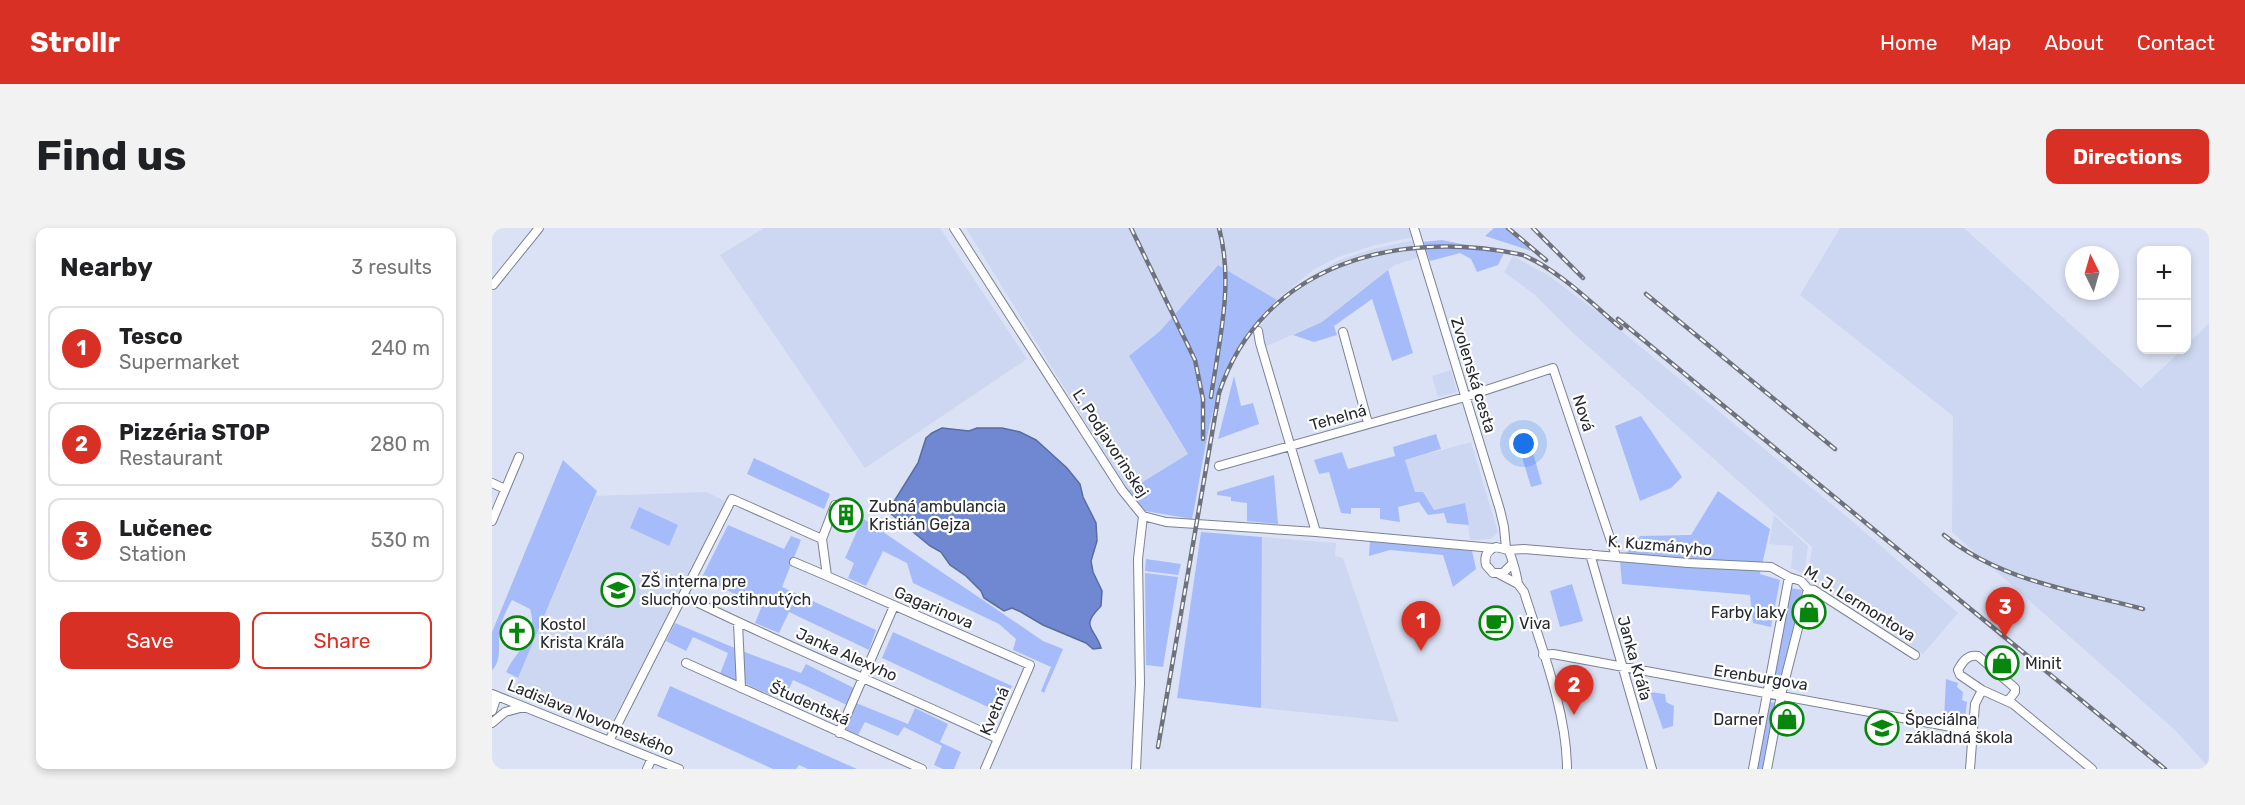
<!DOCTYPE html>
<meta charset="utf-8">
<style>
body{margin:0;font-family:Rubik,sans-serif;background:#f2f2f2;color:#202124}
.controls{position:absolute;right:18px;top:18px;display:grid;overflow:hidden;border-radius:12px;box-shadow:0 3px 9px #0003}
.controls button{width:54px;height:54px;display:grid;place-items:center;padding:0;border:0;border-bottom:2px solid #e0e0e0;background:#fff;color:#202124;font:30px sans-serif}
.compass{position:absolute;left:1573px;top:18px;width:54px;height:54px;border-radius:50%;background:#fff;box-shadow:0 3px 9px #0003;rotate:355deg}
.you{position:absolute;left:1032px;top:216px;width:21px;height:21px;margin:-15px;border:4px solid #fff;border-radius:50%;background:#1a73e8;box-shadow:0 0 0 9px #1a73e833}
.badge{display:grid;place-items:center;width:39px;height:39px;border-radius:50%;background:#d93025;color:#fff;font-size:20px;font-weight:700}
.pin{position:absolute;translate:-50% -50px;filter:drop-shadow(0 2px 3px #0008)}
.pin::after{content:'';position:absolute;top:32px;width:21px;height:18px;background:inherit;clip-path:polygon(0 0,100% 0,50% 100%)}
.list{margin:0;padding:0;list-style:none}
h2{display:flex;justify-content:space-between;align-items:center;height:78px;margin:0;padding:0 24px;font-size:26px}
h2 small{font-size:20px;font-weight:400;color:#757577}
.list li{display:grid;grid-template-columns:39px 1fr auto;gap:18px;align-items:center;box-sizing:border-box;height:84px;margin:0 12px 12px;padding:0 12px;border:2px solid #e0e0e0;border-radius:12px}
.list b{display:block;font-size:22px;white-space:nowrap}
.list p{margin:0;font-size:20px;white-space:nowrap;color:#757577}
.list em{font-size:20px;font-style:normal;color:#757577}
.actions{display:flex;gap:12px;padding:18px 24px}
.actions a{flex:1;padding:14px 0;border:2px solid #d93025;border-radius:12px;text-align:center;font-size:21px;color:#d93025}
.actions .main{background:#d93025;color:#fff}
.map{position:relative;flex:none;width:1717px;height:541px;overflow:hidden;border-radius:12px}
header{display:flex;align-items:center;gap:36px;box-sizing:border-box;height:84px;padding:0 30px;background:#d93025;color:#fff}
header strong{font-size:28px}
nav{display:flex;gap:33px;margin-inline-start:auto;font-size:21px}
.intro{display:flex;align-items:center;justify-content:space-between;box-sizing:border-box;height:144px;padding:0 36px}
h1{margin:0;font-size:42px}
.button{padding:15px 27px;border-radius:12px;background:#d93025;color:#fff;font-size:21px;font-weight:700}
main{display:flex;gap:36px;padding:0 36px}
aside{flex:1;background:#fff;border-radius:12px;box-shadow:0 3px 9px #0003}
.map>svg:first-child{display:block}
.built{fill:#ced7f1}
.green{fill:#a6bcfa}
.water{fill:#6f88d1;stroke:#596ca1;stroke-width:1.5}
.lines{fill:none;stroke-linecap:round;stroke-linejoin:round}
.minor-casing{stroke:#7b8293;stroke-width:10}
.minor{stroke:#fff;stroke-width:8}
.rail-casing{stroke:#6e727e;stroke-width:4.5}
.rail{stroke:#fff;stroke-width:2;stroke-dasharray:7;stroke-linecap:butt}
.labels{text-anchor:middle;stroke-width:4.5;stroke-linejoin:round;paint-order:stroke}
.street-label{font-size:16px;fill:#262930;stroke:#fff}
.poi-label{font-size:16px;fill:#262930;stroke:#fff;text-anchor:start}
</style>
<header>
<strong>Strollr</strong>
<nav><a>Home</a><a>Map</a><a>About</a><a>Contact</a></nav>
</header>
<div class="intro"><h1>Find us</h1><a class="button">Directions</a></div>
<main>
<aside>
<h2>Nearby<small>3 results</small></h2>
<ul class="list">
<li><span class="badge">1</span><div><b>Tesco</b><p>Supermarket</p></div><em>240 m</em></li>
<li><span class="badge">2</span><div><b>Pizzéria STOP</b><p>Restaurant</p></div><em>280 m</em></li>
<li><span class="badge">3</span><div><b>Lučenec</b><p>Station</p></div><em>530 m</em></li>
</ul>
<div class="actions"><a class="main">Save</a><a>Share</a></div>
</aside>
<div class="map">
<svg width="1717" height="541" viewBox="0 0 1717 541">
<rect width="100%" height="100%" fill="#dbe2f5"/>
<path class="built" d="M272,0H448L535,131L373,240L228,27Z
M474,0H919L922,9L883,17L846,29L821,42L785,72L725,37L668,103L637,128L696,226L636,263Z
M1348,0H1472L1649,160L1690,122H1694L1695,117L1717,95V540L1684,503L1460,304L1461,188L1308,67Z
M923,12L928,29L903,37L896,42L830,94L772,119L766,100L795,68L817,49L847,32L881,21Z
M1021,28L1056,47L1116,92L1360,293L1466,385L1431,426L1316,346L1320,319L1079,103L1043,67L1012,44Z
M959,142L965,164L946,169L940,148Z
M979,214L1006,304L999,311L978,312L973,276L942,282L931,265H923L913,232Z
M214,264L235,274L116,502L20,464L104,268Z
M1282,287L1316,318L1312,346L1299,340L1301,318L1277,316Z
M770,309L844,315L843,328L851,330L907,494L769,480Z"/>
<path class="green" d="M1002,0H1014L1039,23L993,8Z
M950,12L1012,25L1006,37L985,44L979,31L968,25L938,33L931,14Z
M726,37L785,72C767,90 749,110 738,134C716,181 711,240 700,291L653,283L636,263L696,226L637,128L668,103Z
M896,42L921,125L900,133L880,71L842,98L845,107L822,114L801,107L830,94Z
M742,148L749,178L761,175L767,196L726,211Z
M1149,188L1190,249L1179,260L1148,273L1123,198Z
M944,206L949,221L913,232L923,264H931L942,282L973,275L977,297L955,295L952,285L936,287L927,274L906,279L908,294L888,291V280H859V286L849,285L837,244L827,246L822,232L850,224L856,241L903,228L901,219Z
M1038,215L1050,256L1039,259L1027,219Z
M262,230L338,266L332,281L255,246Z
M71,232L105,263L26,450L14,444C25,421 47,409 38,381L20,372C15,380 11,390 8,399C5,412 11,433 0,442V404Z
M782,247L786,296L755,293V275L739,273V269L725,267V264Z
M1226,263L1278,301L1268,346L1288,352L1279,399L1261,395L1258,367L1130,356L1128,333L1148,308L1199,307Z
M147,279L186,297L177,318L138,300Z
M372,291L551,413L571,421L552,465L549,463L559,439L521,422L524,411L507,396L421,355L415,335L391,323L374,358L356,350L362,335L353,330L366,301Z
M236,297L292,321L299,308L309,312L290,359L384,402L377,422L297,384L287,405L263,395L269,380L210,349Z
M709,304L770,309L769,480L685,470Z
M878,313L965,320L980,323L984,341L961,359L951,327L898,322L877,328Z
M654,331L689,336L686,347L653,343Z
M653,345L686,349L671,439L654,437Z
M1080,356L1091,393L1068,399L1058,363Z
M1299,360L1310,362L1287,458L1280,457Z
M183,395L245,421L246,455L228,446L236,425L201,409L194,423L174,413Z
M401,404L520,458L509,485L390,430Z
M250,423L309,445L314,436L362,460L355,477L301,452L296,463L285,458L280,468L252,455Z
M1454,451L1466,455L1465,459L1471,464L1470,472L1475,474L1473,490H1452Z
M178,458L365,541H316L307,537L304,541H281L165,488Z
M1158,464L1173,466L1174,474L1182,478L1181,498L1171,501Z
M1277,474L1284,475L1271,541H1265Z
M364,475L416,496L423,480L456,496L448,514L469,524L462,541H451L442,537L450,518L412,499L406,508L373,494L366,507L352,501Z"/>
<path class="water" d="M450,200L477,203L485,200H510L528,204L544,212L575,240L588,256L591,269L604,295L605,313L599,333L601,344L610,363L609,378C587,400 603,399 609,420L601,421L594,415L551,397L529,384L520,380L512,383L492,370L489,363L474,348L458,337L449,324L438,318L398,285L401,275L426,235L434,210L440,205Z"/>
<g class="lines">
<g class="minor-casing">
<path id="minor" d="M462,0L630,262L651,288L674,294L824,304L1001,320
M922,0L1008,282L1012,299L1014,321
M1,57L47,0
M766,103L768,115L824,304
M851,104L876,195
M727,238L973,169L1061,140L1124,328
M0,255L13,261
M343,277L330,311L335,348L538,437L493,541
M0,293L27,229
M1016,322L1032,321L1196,335L1279,339L1297,349L1309,353L1316,361L1322,362L1423,427
M1098,326L1160,541
M302,334L335,348
M1020,336L1011,345H1001L994,337C992,328 995,322 1004,319L1016,322C1020,328 1025,349 1026,356
M1007,346L1026,356L1032,364C1049,418 1075,484 1075,541
M192,368C295,419 402,462 506,511
M246,395L249,460
M1051,427L1061,426L1481,503
M194,435L430,541
M0,466L187,541
M1516,473L1523,464V460L1486,428C1476,426 1471,433 1466,442L1468,447L1490,462L1521,476L1600,541
M0,483L5,468
M0,495L13,484L32,479
M347,505L402,378
M117,513L240,271L330,311
M155,541L160,530
M644,541L648,456L646,331L651,288
M1261,541L1297,349
M1275,541L1289,467L1316,361
M1478,541L1483,476L1490,462"/>
</g>
<use href="#minor" class="minor"/>
<g class="rail-casing">
<path id="rail" d="M639,0L703,132L711,171V211
M1016,0L1054,32
M1041,0L1091,50
M1154,66L1343,221
M1126,91L1673,541
M719,169C727,113 742,56 727,0
M1452,307C1508,353 1583,363 1651,381
M666,519L727,165C770,36 905,0 1031,27C1068,43 1099,75 1129,100"/>
</g>
<use href="#rail" class="rail"/>
</g>
<defs>
<g id="building-ring" transform="scale(1.725)"><circle r="9.5" fill="#fff" stroke="#06870b" stroke-width="1.5"/><path d="M-4-6H4V6H1V3H-1V6H-4ZM-2.5-4.3h1.7v1.8h-1.7ZM.8-4.3h1.7v1.8H.8ZM-2.5-1h1.7V.8h-1.7ZM.8-1h1.7V.8H.8Z" fill="#06870b"/></g>
<g id="school-ring" transform="scale(1.725)"><circle r="9.5" fill="#fff" stroke="#06870b" stroke-width="1.5"/><path d="M0-5L7-2L0 1L-7-2ZM-4 1L0 2.5L4 1V4Q0 6-4 4Z" fill="#06870b"/></g>
<g id="shop-ring" transform="scale(1.725)"><circle r="9.5" fill="#fff" stroke="#06870b" stroke-width="1.5"/><path d="M-5-2.5h2.3a2.7 3.5 0 0 1 5.4 0H5L5.5 6h-11ZM-1.5-2.5h3a1.5 2.3 0 0 0-3 0Z" fill="#06870b"/></g>
<g id="cafe-ring" transform="scale(1.725)"><circle r="9.5" fill="#fff" stroke="#06870b" stroke-width="1.5"/><path d="M-5.5-4.5H6V0H3Q3 3.5 0 3.5H-2.5Q-5.5 3.5-5.5 0ZM3-3.2v2h1.7v-2ZM-6 4.5H4V6H-6Z" fill="#06870b"/></g>
<g id="church-ring" transform="scale(1.725)"><circle r="9.5" fill="#fff" stroke="#06870b" stroke-width="1.5"/><path d="M-1.2-6h2.4v3.5h3.3v2.4h-3.3V6h-2.4V-.1h-3.3v-2.4h3.3Z" fill="#06870b"/></g>
</defs>
<g fill-rule="evenodd">
<use href="#building-ring" x="354" y="287"/>
<use href="#school-ring" x="126" y="362"/>
<use href="#shop-ring" x="1317" y="384"/>
<use href="#cafe-ring" x="1004" y="395"/>
<use href="#church-ring" x="25" y="405"/>
<use href="#shop-ring" x="1510" y="435"/>
<use href="#shop-ring" x="1295" y="491"/>
<use href="#school-ring" x="1390" y="500"/>
</g>
<g class="labels">
<g class="street-label">
<text transform="translate(982 147) rotate(73)" y="6">Zvolenská cesta</text>
<text transform="translate(1092 185) rotate(72)" y="6">Nová</text>
<text transform="translate(846 189) rotate(-16)" y="6">Tehelná</text>
<text transform="translate(619 215) rotate(57)" y="6">Ľ. Podjavorinskej</text>
<text transform="translate(1168 317) rotate(5)" y="6">K. Kuzmányho</text>
<text transform="translate(1368 375) rotate(32)" y="6">M. J. Lermontova</text>
<text transform="translate(442 379) rotate(23)" y="6">Gagarinova</text>
<text transform="translate(355 426) rotate(24)" y="6">Janka Alexyho</text>
<text transform="translate(1143 430) rotate(74)" y="6">Janka Kráľa</text>
<text transform="translate(1269 449) rotate(9)" y="6">Erenburgova</text>
<text transform="translate(318 475) rotate(24)" y="6">Študentská</text>
<text transform="translate(502 483) rotate(-67)" y="6">Kvetná</text>
<text transform="translate(99 489) rotate(22)" y="6">Ladislava Novomeského</text>
</g>
<g class="poi-label">
<text x="377" y="284">Zubná ambulancia<tspan x="377" dy="18">Kristián Gejza</tspan></text>
<text x="149" y="359">ZŠ interna pre<tspan x="149" dy="18">sluchovo postihnutých</tspan></text>
<text x="1294" y="390" text-anchor="end">Farby laky</text>
<text x="1027" y="401">Viva</text>
<text x="48" y="402">Kostol<tspan x="48" dy="18">Krista Kráľa</tspan></text>
<text x="1533" y="441">Minit</text>
<text x="1272" y="497" text-anchor="end">Darner</text>
<text x="1413" y="497">Špeciálna<tspan x="1413" dy="18">základná škola</tspan></text>
</g>
</g>
</svg>
<div class="controls">
<button>+</button>
<button>−</button>
</div>
<svg class="compass" viewBox="-18 -18 36 36"><path d="M0-13l5 13h-10z" fill="#e53935"/><path d="M0 13l5-13h-10z" fill="#757577"/></svg>
<div class="you"></div>
<div class="pin badge" style="left:929px;top:423px">1</div>
<div class="pin badge" style="left:1082px;top:487px">2</div>
<div class="pin badge" style="left:1513px;top:409px">3</div>
</div>
</main>
